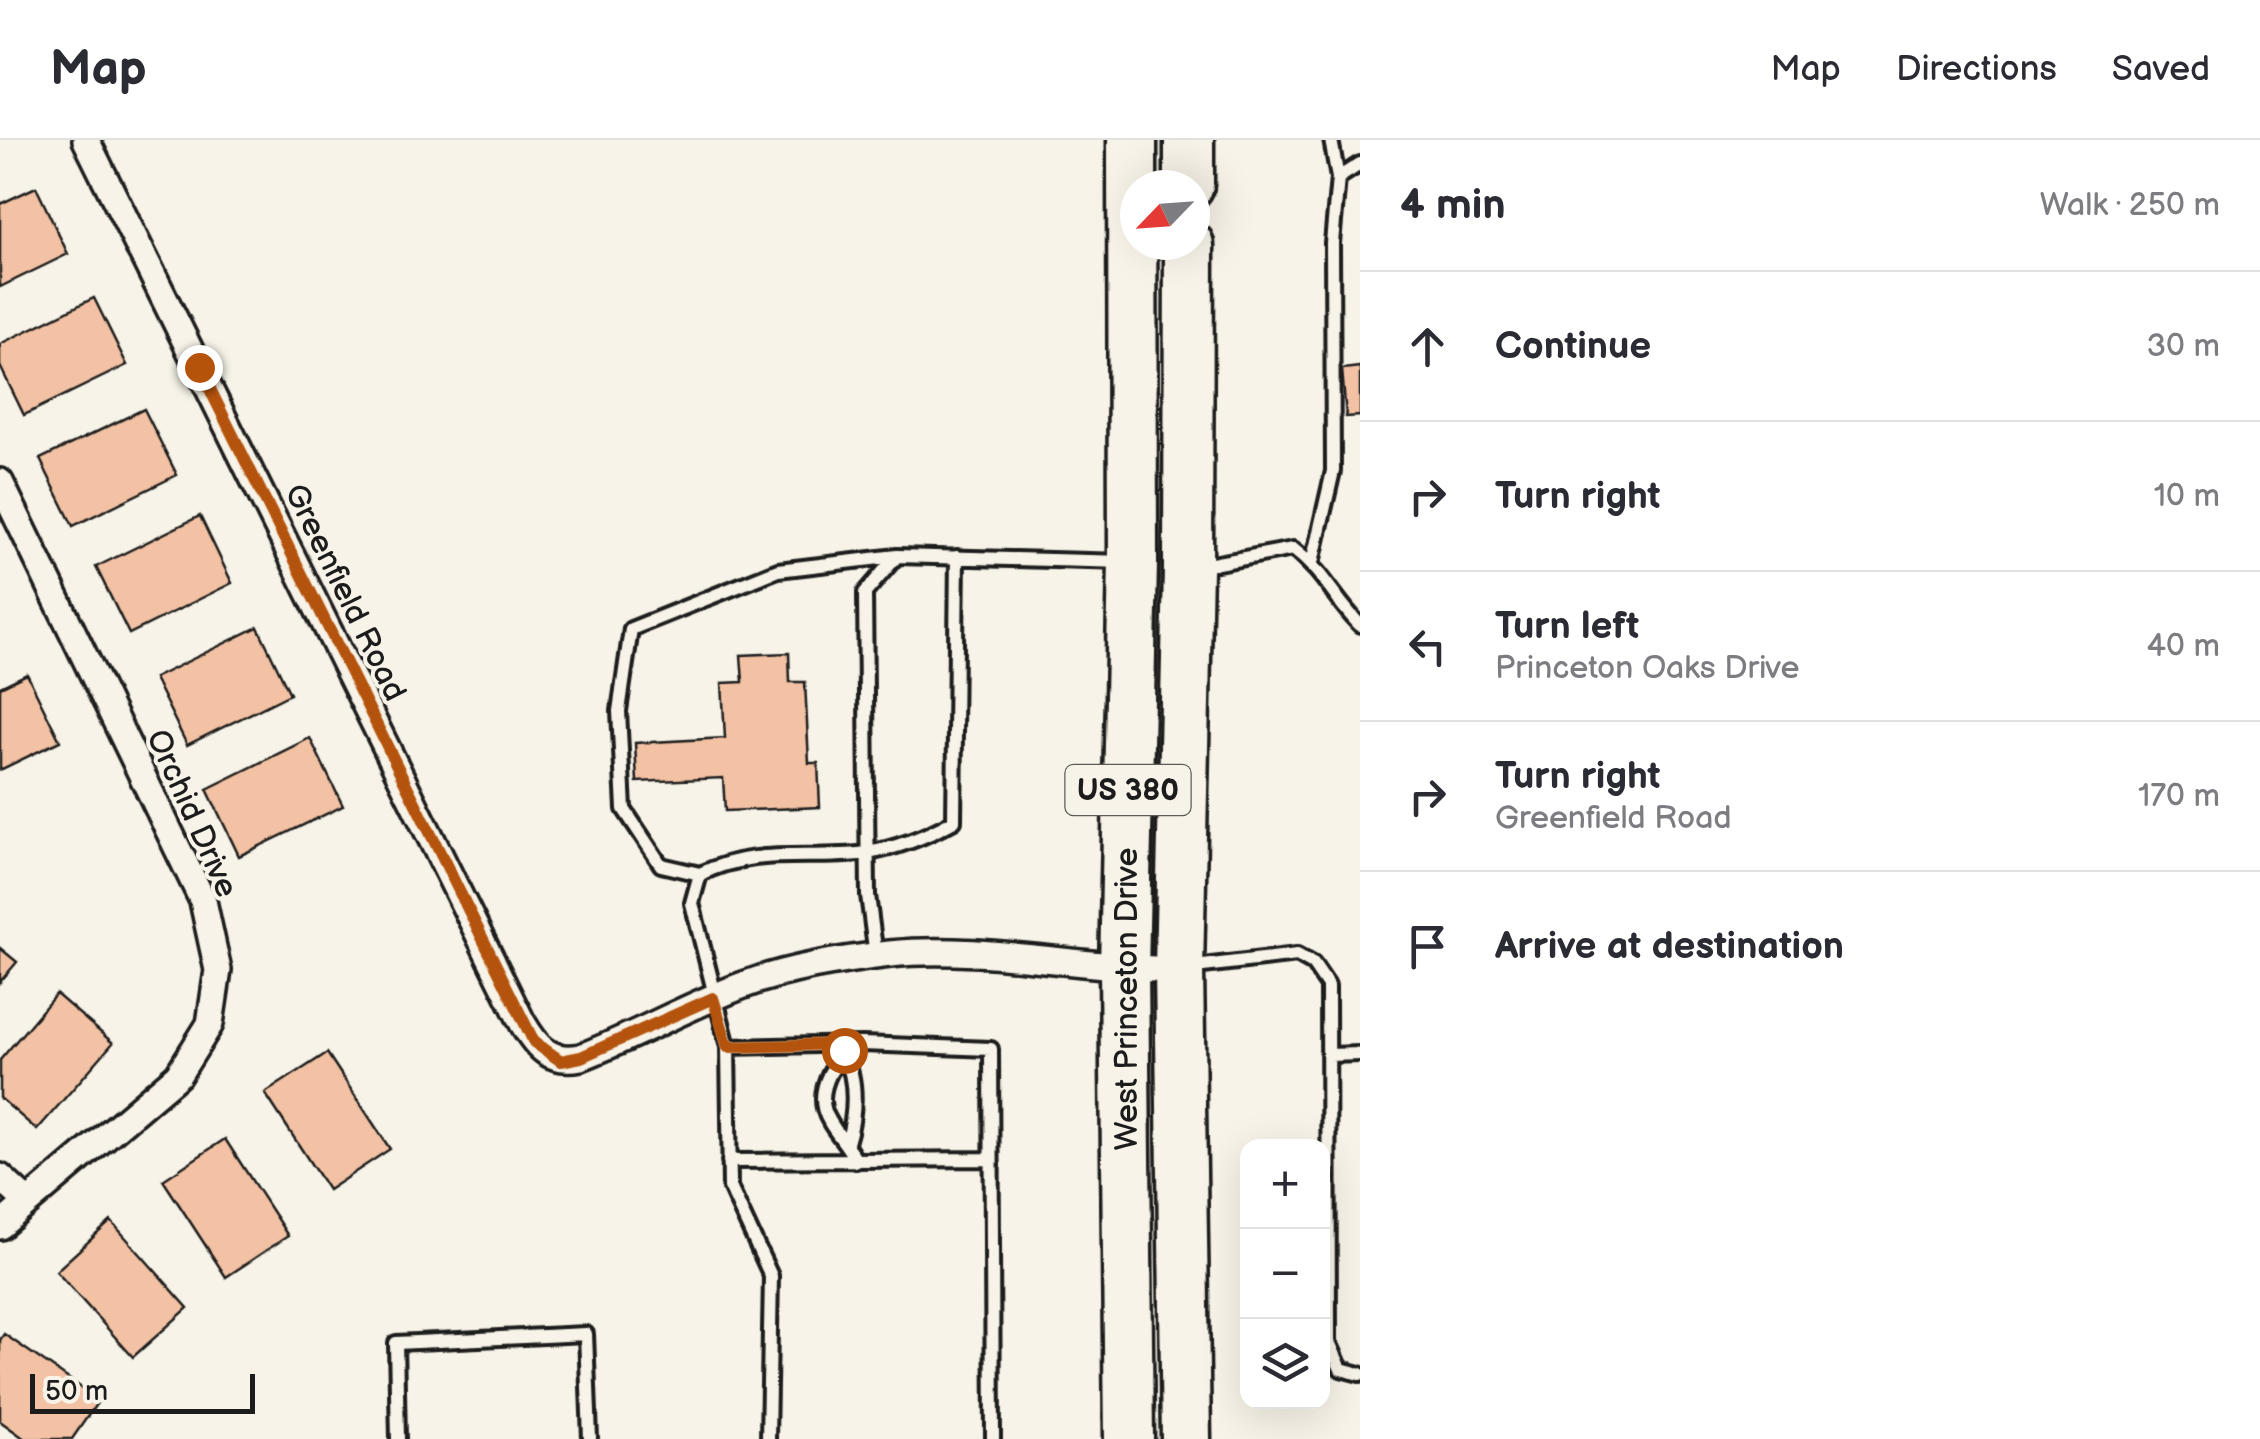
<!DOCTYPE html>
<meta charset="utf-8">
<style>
body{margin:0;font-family:"Balsamiq Sans",sans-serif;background:#f7f7f7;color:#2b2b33}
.controls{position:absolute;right:30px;bottom:30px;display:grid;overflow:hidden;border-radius:20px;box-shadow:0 10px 40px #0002}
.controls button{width:90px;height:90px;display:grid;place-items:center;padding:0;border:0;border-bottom:2px solid #e1e1e2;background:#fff;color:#2b2b33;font:50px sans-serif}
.compass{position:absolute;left:1120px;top:30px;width:90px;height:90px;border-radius:50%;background:#fff;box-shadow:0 10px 40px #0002;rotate:245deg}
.scale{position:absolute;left:30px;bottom:25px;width:225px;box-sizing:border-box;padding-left:10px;border:5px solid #1c1c1c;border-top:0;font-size:28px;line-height:35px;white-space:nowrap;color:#1c1c1c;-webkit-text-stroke:8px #f7f3e8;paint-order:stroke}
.stop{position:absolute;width:30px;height:30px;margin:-22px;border:8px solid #b45309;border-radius:50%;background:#fff}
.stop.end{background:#b45309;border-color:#fff;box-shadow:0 2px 10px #0008}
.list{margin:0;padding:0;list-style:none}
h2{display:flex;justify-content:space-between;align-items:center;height:130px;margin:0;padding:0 40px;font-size:42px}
h2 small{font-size:32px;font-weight:400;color:#7c7c81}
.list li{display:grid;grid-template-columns:65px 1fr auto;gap:30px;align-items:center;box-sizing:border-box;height:150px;padding:0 40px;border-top:2px solid #e1e1e2}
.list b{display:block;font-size:38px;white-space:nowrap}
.list p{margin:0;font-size:32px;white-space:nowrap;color:#7c7c81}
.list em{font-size:32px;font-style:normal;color:#7c7c81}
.icon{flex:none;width:55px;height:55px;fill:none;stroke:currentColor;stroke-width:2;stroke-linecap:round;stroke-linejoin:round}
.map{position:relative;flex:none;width:1360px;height:1299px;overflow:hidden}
header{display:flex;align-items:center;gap:60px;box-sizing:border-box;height:140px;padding:0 50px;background:#fff;border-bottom:2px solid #e1e1e2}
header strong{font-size:48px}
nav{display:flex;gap:55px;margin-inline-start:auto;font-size:35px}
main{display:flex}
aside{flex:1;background:#fff}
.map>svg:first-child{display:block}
.building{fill:#f3c2a4;stroke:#1c1c1c;stroke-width:2.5}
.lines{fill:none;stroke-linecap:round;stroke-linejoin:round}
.lane-casing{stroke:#1c1c1c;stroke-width:20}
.street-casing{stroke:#1c1c1c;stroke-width:32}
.highway-casing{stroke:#1c1c1c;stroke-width:55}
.lane{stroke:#f7f3e8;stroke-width:12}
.street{stroke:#f7f3e8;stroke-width:25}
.highway{stroke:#f7f3e8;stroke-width:48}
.route{stroke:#b45309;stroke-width:12}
.labels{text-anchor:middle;stroke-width:8;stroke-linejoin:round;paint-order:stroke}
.shield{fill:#f7f3e8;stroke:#5e5c59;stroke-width:2.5}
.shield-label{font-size:30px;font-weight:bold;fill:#1c1c1c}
.street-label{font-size:32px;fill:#1c1c1c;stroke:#f7f3e8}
</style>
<header>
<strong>Map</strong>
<nav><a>Map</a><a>Directions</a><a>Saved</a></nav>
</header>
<main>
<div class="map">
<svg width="1360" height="1299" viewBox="0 0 1360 1299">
<rect width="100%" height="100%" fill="#f7f3e8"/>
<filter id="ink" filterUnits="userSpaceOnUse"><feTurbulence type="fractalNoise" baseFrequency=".01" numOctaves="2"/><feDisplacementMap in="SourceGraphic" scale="20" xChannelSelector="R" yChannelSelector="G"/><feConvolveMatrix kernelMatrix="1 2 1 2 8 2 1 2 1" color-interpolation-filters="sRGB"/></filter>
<g filter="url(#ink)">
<path class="building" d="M36,47L68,114L0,147V64Z
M94,158L127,225L24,275L0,226V204Z
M1360,227V276L1346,277L1342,229Z
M144,269L177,335L73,386L40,319Z
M200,376L232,443L129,494L96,427Z
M258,487L290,554L187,605L154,538Z
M789,513L790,542H805L809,623H818L820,667L725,671L723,638L637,642L635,603L725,598L722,543L743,542L741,515Z
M27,534L60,601L0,630V547Z
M310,598L343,666L239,716L207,649Z
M0,808L17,822L0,842Z
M56,854L113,903L37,990L0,958V920Z
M327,913L390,1009L328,1050L265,953Z
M225,999L288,1096L226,1137L163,1040Z
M111,1081L188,1168L133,1217L56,1131Z
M4,1194L99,1260L72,1299H25L0,1281V1200Z"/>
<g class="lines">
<g class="lane-casing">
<path id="lane" d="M1331,0L1338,38
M1312,423L1333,331L1332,103L1338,38L1360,24
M1196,427L1293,409C1325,433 1333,458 1360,485
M700,734L661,725L624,669L619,571L631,489L778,430L897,416
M876,816L868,755L865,453L897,416L1126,422
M1186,828L1297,815L1313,824L1328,846L1329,1202L1341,1229L1360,1234
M844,904C844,918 836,922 830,933C809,975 840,989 856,1021
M728,907L692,763L700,734C758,706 807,721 867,713C898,708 927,696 954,681L957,417
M1329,915L1360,914
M844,916C858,939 855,977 847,1003
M729,1021L990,1019
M398,1299L396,1203L586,1194L590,1299
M768,1299L771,1136L730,1047L728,907L862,904L991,909L993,1299"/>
</g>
<g class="street-casing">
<path id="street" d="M86,0L522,882C537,908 550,923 581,917C635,896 686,867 741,846C788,828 840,820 890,814C978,804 1087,829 1179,830
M0,342L203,761L218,830L210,884L178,935L0,1086
M0,1037L25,1060"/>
</g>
<g class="highway-casing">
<path id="highway" d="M1189,45V0
M1129,1299L1124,830L1133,422L1132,0
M1186,1299L1179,830L1188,429L1189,105"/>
</g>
<use href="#lane" class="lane"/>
<use href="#street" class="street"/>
<use href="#highway" class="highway"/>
</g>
</g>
<g class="lines" filter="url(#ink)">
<path class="route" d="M199,227L534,902L561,921L581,917L713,858L728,907L844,904V910"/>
</g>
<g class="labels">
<rect class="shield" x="1065.5" y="625" width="125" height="50" rx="8"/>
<g class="shield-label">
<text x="1128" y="660">US 380</text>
</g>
<g class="street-label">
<text transform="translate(346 452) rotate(64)" y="11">Greenfield Road</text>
<text transform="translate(193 673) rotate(66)" y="11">Orchid Drive</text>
<text transform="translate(1126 859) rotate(-90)" y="11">West Princeton Drive</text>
</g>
</g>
</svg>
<div class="controls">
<button>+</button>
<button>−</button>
<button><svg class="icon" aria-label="layers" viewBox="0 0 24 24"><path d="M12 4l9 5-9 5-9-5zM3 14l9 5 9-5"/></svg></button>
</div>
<svg class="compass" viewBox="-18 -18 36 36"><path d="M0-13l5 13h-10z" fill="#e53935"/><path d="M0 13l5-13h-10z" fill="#7c7c81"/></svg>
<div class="scale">50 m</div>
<div class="stop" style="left:844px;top:910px"></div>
<div class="stop end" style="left:199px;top:227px"></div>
</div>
<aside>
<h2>4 min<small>Walk · 250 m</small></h2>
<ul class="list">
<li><svg class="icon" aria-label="ahead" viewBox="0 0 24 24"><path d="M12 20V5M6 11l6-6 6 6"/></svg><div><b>Continue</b></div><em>30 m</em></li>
<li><svg class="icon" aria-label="right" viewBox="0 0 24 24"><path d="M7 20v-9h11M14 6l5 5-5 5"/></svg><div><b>Turn right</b></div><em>10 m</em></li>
<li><svg class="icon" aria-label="left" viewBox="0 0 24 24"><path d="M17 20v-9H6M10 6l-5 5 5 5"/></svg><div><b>Turn left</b><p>Princeton Oaks Drive</p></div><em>40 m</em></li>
<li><svg class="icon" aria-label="right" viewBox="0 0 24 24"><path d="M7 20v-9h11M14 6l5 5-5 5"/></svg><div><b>Turn right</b><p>Greenfield Road</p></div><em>170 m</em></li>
<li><svg class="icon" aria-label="arrive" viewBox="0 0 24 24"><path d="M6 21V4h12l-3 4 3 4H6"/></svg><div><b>Arrive at destination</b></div></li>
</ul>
</aside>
</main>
